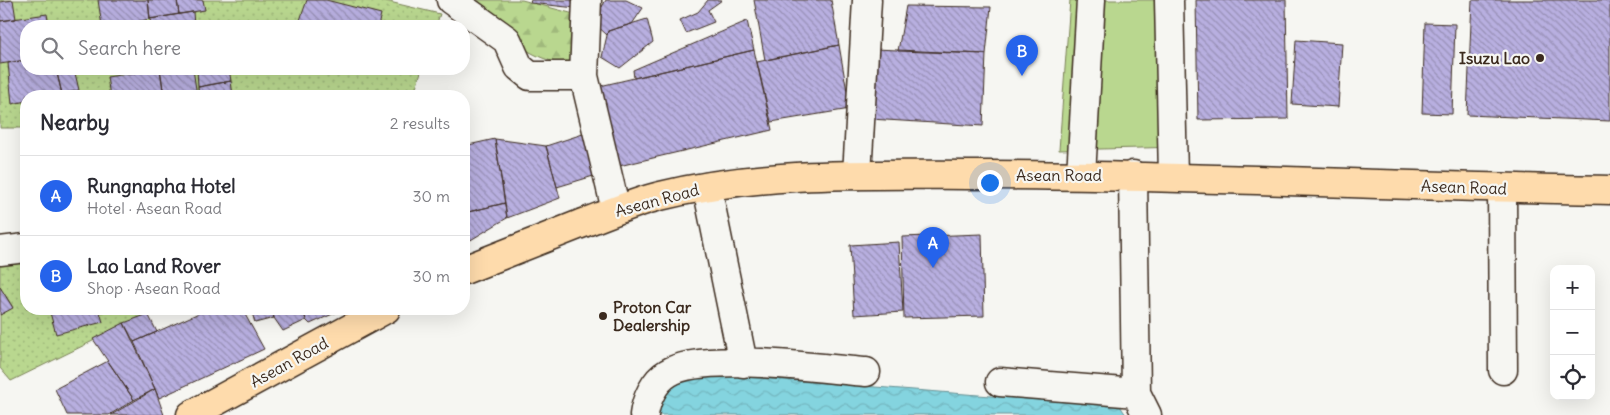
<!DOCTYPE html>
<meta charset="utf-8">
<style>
body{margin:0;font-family:Delius,sans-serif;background:#f2f2f3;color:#2b2b33}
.controls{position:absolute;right:15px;bottom:15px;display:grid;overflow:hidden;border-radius:10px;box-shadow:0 5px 20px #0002}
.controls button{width:45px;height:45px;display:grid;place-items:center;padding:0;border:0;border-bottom:1px solid #e1e1e2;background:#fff;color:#2b2b33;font:25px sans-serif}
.you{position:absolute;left:989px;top:182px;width:18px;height:18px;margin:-12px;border:4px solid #fff;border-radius:50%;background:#1a73e8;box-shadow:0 0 0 8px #1a73e833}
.badge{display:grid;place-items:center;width:32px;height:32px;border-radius:50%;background:#2563eb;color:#fff;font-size:16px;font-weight:700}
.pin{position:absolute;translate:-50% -41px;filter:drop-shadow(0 1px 2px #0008)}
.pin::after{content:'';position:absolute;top:26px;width:18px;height:15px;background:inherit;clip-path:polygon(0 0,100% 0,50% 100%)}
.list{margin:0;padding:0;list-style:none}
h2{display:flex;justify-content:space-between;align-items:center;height:65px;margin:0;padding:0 20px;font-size:21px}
h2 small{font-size:16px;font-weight:400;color:#7c7c81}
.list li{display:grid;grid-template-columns:32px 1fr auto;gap:15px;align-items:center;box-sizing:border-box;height:80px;padding:0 20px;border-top:1px solid #e1e1e2}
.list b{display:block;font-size:19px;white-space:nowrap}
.list p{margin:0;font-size:16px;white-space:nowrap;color:#7c7c81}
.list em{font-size:16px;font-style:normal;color:#7c7c81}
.icon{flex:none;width:28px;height:28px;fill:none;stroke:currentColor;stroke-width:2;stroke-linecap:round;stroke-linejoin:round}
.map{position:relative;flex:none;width:1610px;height:415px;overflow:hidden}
.search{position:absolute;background:#fff;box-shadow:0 5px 20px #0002;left:20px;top:20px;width:450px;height:55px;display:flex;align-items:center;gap:12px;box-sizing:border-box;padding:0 18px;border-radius:20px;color:#7c7c81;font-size:19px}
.panel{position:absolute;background:#fff;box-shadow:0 5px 20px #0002;left:20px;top:90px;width:450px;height:225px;border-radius:20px}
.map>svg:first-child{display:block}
.grass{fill:#b9d78f;stroke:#7a8056}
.forest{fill:url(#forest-firs);stroke:#7a8056}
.park{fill:url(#park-dots);stroke:#7a8056}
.water{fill:url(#water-waves);stroke:#679092}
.building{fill:url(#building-back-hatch);stroke:#3b2a1e}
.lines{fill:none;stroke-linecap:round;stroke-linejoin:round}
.minor-casing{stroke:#3b2a1e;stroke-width:31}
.major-casing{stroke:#3b2a1e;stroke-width:31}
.minor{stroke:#f6f6f2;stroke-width:28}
.major{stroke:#fedbac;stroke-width:28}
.poi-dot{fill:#3b2a1e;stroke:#f6f6f2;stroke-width:2}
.labels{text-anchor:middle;stroke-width:4.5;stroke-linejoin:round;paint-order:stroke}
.poi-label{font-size:16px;font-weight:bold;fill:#3b2a1e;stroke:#f6f6f2;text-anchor:end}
.street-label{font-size:16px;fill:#3b2a1e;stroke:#f6f6f2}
</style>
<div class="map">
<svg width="1610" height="415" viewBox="0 0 1610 415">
<defs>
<pattern id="forest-firs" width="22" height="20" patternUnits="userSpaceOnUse" patternTransform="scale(1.25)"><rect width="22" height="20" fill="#b9d78f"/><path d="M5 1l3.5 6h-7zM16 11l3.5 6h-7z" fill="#a0b97b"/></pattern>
<pattern id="park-dots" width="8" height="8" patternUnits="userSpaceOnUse" patternTransform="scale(1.25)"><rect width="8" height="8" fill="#b9d78f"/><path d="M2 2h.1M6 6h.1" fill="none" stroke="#a0b97b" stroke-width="1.8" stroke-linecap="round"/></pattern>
<pattern id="water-waves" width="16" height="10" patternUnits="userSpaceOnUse" patternTransform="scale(1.25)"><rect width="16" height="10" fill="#84d4df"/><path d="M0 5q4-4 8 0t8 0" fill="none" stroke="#73b6bf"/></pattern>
<pattern id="building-back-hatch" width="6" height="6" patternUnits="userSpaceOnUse" patternTransform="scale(1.25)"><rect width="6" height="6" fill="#b8afe0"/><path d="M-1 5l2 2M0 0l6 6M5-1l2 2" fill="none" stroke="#978fb5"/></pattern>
</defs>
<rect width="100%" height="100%" fill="#f6f6f2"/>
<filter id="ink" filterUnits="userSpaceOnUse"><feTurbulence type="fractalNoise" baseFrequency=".02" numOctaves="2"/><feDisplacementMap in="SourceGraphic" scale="10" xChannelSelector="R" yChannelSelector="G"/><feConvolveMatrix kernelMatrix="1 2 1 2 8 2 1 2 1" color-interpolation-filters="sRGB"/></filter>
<g filter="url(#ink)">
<path class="grass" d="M1070,0H1183V147L1059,150Z"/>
<path class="forest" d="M465,0H522L574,14L573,64C529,64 497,27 465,0Z"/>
<path class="park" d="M0,0H381L440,14L436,26H26V69H422L413,96H26V128H0Z
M26,261V309H142L144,316L11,381L0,368V315L13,307L0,287V264Z"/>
<path class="water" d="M691,375H720L1120,406L1126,415H652L658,395Z"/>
<path class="building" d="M13,0L16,19L0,21V2Z
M98,0H148L150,19L116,26H102Z
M148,0H177L179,14L150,19Z
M177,0H203L205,10L179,14Z
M307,0H326L381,14L378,26H298Z
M531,0H576V8L530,3Z
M606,0H626L643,8L632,24L608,31L607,35L593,22Z
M708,0H722L708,10L714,22L686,33L680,20L698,12Z
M754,0H831L839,45L765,60Z
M1196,0H1286L1288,119L1198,120Z
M1472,0H1610V121L1467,115Z
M906,6L991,7L986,54L898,51Z
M193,12L194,26H151L150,19Z
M47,14L49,26H26V60L0,64V21Z
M647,19L653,42L620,68L602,57L608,31Z
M747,21L754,50L634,78L633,70Z
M1425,23L1455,24L1452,114L1422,113Z
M1296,40L1342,43L1338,107L1292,104Z
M839,45L850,109L771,122L757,62Z
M875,49L986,54L983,126L870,119Z
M754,50L772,130L619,166L600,86Z
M26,60V69H56L62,94L26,96V101L12,104L8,63Z
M56,69H74L79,90L62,94Z
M160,69L164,96H110L107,77Z
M160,69H193L197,96H164Z
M197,69H229L231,81L198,87Z
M231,81L233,96H199L198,87Z
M589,132L600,174L557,187L546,146Z
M495,139L546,146L560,198L507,218Z
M495,139L505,203L464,213V146Z
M505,203L507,218L469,241L464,213Z
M982,234L984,316L904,318L902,237Z
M899,242L903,312L854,315L850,245Z
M0,287L13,308L0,315Z
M49,309H99L103,322L56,334Z
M208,309H242L264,349L159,398L134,342Z
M251,309H272L274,318L255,323Z
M272,309H303L306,320L283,331L274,318Z
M303,309H344L310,324L306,320Z
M148,314L157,332L134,342L124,323Z
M124,323L155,389L134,400L93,339Z
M108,361L134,400L109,415H67L55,389Z
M155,389L164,415H111Z"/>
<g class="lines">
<g class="minor-casing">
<path id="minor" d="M451,0L507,40L519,67L530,76H584
M587,0L584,76L616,210
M1169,0L1173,176
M857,175L867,0
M1081,175L1091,0
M1133,175L1136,393L1147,415
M707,187L743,363
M1502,188L1503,370
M0,251L26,248
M1000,382L1136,393
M644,415C646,400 654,381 668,373C702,351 823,369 866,372"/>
</g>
<g class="major-casing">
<path id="major" d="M464,270C502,255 540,240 578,225C605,215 632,203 660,196C766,170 878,175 986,175C1194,175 1402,187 1610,190
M191,415L386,309"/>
</g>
<use href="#minor" class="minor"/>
<use href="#major" class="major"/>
</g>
</g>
<g class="poi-dot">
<circle cx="1540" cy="58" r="5"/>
<circle cx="603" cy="316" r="5"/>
</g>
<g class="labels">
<g class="poi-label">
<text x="1530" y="64">Isuzu Lao</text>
<text x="613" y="313" text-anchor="start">Proton Car<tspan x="613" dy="18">Dealership</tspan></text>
</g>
<g class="street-label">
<text x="1059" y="181">Asean Road</text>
<text transform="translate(1464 187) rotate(2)" y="6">Asean Road</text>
<text transform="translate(657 200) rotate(-15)" y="6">Asean Road</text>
<text transform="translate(289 362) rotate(-29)" y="6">Asean Road</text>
</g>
</g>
</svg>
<div class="controls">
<button>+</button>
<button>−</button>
<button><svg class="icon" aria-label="locate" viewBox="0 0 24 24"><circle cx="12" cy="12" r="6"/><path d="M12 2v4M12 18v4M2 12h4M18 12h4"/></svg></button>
</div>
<div class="you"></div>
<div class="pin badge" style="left:933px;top:268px">A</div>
<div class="pin badge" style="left:1022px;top:76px">B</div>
<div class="search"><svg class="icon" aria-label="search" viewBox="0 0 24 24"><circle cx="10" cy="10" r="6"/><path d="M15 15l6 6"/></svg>Search here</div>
<section class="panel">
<h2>Nearby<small>2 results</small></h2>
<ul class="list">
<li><span class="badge">A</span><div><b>Rungnapha Hotel</b><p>Hotel · Asean Road</p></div><em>30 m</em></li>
<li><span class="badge">B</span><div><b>Lao Land Rover</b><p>Shop · Asean Road</p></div><em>30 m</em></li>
</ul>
</section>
</div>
